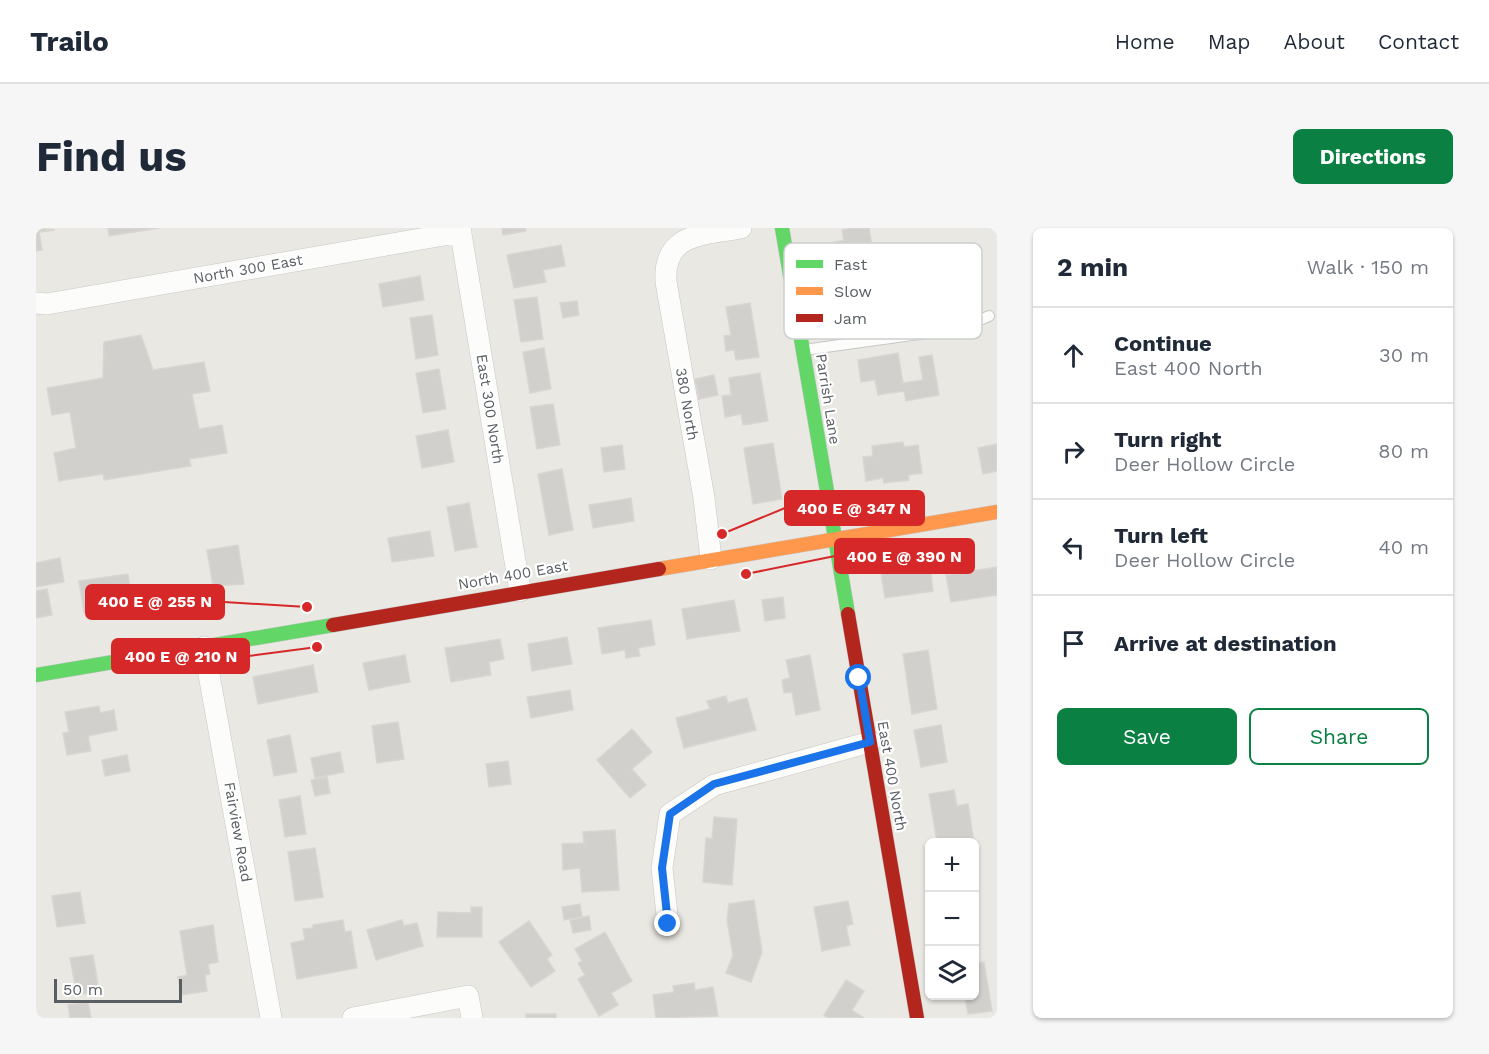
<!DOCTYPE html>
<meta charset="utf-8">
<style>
body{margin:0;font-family:"Work Sans",sans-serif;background:#f6f6f7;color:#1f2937}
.controls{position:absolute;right:18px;bottom:18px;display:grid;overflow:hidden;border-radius:9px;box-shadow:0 2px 4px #0004}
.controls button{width:54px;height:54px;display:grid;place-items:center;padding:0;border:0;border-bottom:2px solid #e0e1e3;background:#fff;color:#1f2937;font:30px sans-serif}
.scale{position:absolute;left:18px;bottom:15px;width:128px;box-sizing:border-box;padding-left:6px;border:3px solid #585e62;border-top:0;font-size:16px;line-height:21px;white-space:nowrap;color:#585e62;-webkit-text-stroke:4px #fff;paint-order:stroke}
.stop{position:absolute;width:18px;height:18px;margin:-14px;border:4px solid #1a73e8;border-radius:50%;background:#fff}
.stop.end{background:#1a73e8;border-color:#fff;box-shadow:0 2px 6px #0008}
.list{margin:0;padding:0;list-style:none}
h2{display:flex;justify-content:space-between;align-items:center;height:78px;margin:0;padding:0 24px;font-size:26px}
h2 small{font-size:20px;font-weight:400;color:#747a83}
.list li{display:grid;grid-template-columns:39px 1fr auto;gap:18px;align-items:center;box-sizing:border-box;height:96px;padding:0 24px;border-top:2px solid #e0e1e3}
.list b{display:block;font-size:22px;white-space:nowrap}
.list p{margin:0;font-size:20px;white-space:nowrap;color:#747a83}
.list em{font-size:20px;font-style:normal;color:#747a83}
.actions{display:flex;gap:12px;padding:18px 24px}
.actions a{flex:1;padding:14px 0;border:2px solid #0b8043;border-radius:9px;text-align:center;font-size:21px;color:#0b8043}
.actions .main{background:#0b8043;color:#fff}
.icon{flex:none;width:33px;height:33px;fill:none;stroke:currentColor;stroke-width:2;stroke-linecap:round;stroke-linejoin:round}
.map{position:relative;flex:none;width:961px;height:790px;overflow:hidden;border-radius:9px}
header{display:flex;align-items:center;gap:36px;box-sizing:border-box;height:84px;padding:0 30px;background:#fff;border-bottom:2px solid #e0e1e3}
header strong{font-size:28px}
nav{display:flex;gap:33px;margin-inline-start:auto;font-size:21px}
.intro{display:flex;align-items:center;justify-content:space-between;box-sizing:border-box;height:144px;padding:0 36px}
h1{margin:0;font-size:42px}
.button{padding:15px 27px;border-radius:9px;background:#0b8043;color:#fff;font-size:21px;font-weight:700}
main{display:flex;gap:36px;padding:0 36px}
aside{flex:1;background:#fff;border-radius:9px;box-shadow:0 2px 4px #0004}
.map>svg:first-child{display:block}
.building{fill:#d1d0cd;stroke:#d9d6d2;stroke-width:1.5}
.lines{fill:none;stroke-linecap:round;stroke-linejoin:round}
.lane-casing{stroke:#c7c7c7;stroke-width:12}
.street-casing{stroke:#c7c7c7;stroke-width:22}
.fast-casing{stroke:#c7c7c7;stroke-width:15}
.slow-casing{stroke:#c7c7c7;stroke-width:15}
.jam-casing{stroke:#c7c7c7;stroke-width:15}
.lane{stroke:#fcfcfb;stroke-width:10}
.street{stroke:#fcfcfb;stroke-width:21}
.fast{stroke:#63d668;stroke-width:14}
.slow{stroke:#ff974d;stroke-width:14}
.jam{stroke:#b3261e;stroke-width:14}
.route{stroke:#1a73e8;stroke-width:8}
.labels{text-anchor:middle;stroke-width:4.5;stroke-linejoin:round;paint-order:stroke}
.street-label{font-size:15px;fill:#585e62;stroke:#fff}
.key{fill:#fff;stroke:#cdcfd0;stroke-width:1.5}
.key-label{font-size:16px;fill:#585e62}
.leader{fill:none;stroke:#d62828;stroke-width:2}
.callout-dot{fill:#d62828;stroke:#fff;stroke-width:2}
.callout{fill:#d62828;stroke:#d62828;stroke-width:2}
.callout-label{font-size:16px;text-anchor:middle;font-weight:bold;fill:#fff}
</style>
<header>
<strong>Trailo</strong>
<nav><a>Home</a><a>Map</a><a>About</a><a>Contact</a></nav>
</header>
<div class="intro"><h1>Find us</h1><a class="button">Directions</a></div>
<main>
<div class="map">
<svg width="961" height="790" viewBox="0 0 961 790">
<rect width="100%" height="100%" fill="#eae8e2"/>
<path class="building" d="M0,0L19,2L3,4L6,22L0,23Z
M72,0H123L73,8Z
M466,0H489L490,3L467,7Z
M817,0H833L838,30L819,34L821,49L802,52L795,15L808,12L806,2Z
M525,17L529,38L507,42L510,54L478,60L471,27Z
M384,48L388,72L347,79L343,56Z
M501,69L507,111L485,114L478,72Z
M541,73L543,87L527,90L524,75Z
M714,75L723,129L700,132L698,122L690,123L688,108L695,107L690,79Z
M396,87L402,127L380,131L374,90Z
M105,107L117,142L168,134L174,163L156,166L163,201L186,197L191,225L153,231L155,238L68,252L67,246L23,253L18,225L40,220L34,184L16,187L11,160L67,150L68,114Z
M508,120L515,161L494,165L487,124Z
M862,125L867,155L887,152L883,129L896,127L903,167L870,173L868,163L842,167L839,152L825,154L822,132Z
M403,141L410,181L387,185L380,145Z
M724,145L732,193L707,197L705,186L689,189L686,168L695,167L693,150Z
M678,147L682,167L663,171L659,151Z
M517,176L524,217L501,221L494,179Z
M412,202L418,234L386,240L380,208Z
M867,214L868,219L882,217L886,245L872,247L873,252L848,255L847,250L830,253L827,229L837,228L836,218Z
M737,215L746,271L717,276L708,220Z
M961,216V243L947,246L942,220Z
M586,217L589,241L568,244L565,220Z
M526,241L537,302L513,307L502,246Z
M595,270L598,293L557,300L553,277Z
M433,275L441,319L419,323L411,279Z
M394,303L398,328L356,334L352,310Z
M202,317L208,356L177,358L171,322Z
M24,330L28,354L0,359V335Z
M894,338L897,363L849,370L845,345Z
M961,339V367L915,374L910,347Z
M92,346L97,377L48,385L43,353Z
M11,361L16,387L0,390V363Z
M747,369L749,390L729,393L726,372Z
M698,372L704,403L651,411L646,381Z
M615,392L619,417L602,420L604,428L590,430L589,422L566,426L562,400Z
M531,409L536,436L496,443L492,416Z
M464,411L468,431L453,434L455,447L415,454L409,420Z
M892,422L901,481L876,486L867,426Z
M369,427L374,454L333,462L327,435Z
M774,427L784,482L760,487L756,464L748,465L746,452L754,450L750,432Z
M277,437L282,464L222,476L217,449Z
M534,462L537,482L495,490L491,469Z
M690,468L692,475L711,470L720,502L648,520L640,490L674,481L671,473Z
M63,478L64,485L78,482L81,502L52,508L55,523L31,527L27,505L33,504L29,484Z
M362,494L368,531L341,535L336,498Z
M905,497L911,534L885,539L878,502Z
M596,501L616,524L596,541L610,557L594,570L561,532Z
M254,507L261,544L238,548L231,512Z
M304,524L308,544L279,550L275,530Z
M91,527L94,543L69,548L66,532Z
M472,533L475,556L453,559L450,536Z
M291,549L294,565L279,568L275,552Z
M918,562L921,578L932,576L938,614H901L893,566Z
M264,568L270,606L249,609L243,572Z
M678,589L701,591L696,657L667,654L670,610L676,611Z
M579,602L583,662L546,664L544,640L527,642L526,616L548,615L547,604Z
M279,620L287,669L259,673L252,624Z
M44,664L49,695L21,699L16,668Z
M718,672L726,724L715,754L690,745L697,727L691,692L693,676Z
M812,673L817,696L810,698L814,717L786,723L778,679Z
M544,676L546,689L528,692L526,679Z
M435,679H446V709H401L402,684L435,685Z
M553,688L555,702L537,705L534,692Z
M307,692L309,704L315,703L321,740L261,751L255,715L269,712L267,701L277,700V697Z
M366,692L368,698L381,695L387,718L340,732L331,702Z
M493,693L516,727L511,731L519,743L495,759L463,714Z
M177,697L182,734L172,736L174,746L169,747L171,763L145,767L142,749L151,747L144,703Z
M569,704L596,753L575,765L582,777L563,788L542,751L549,747L542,735L546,733L539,721Z
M57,727L63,763L48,766L46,756L39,757L34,730Z
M948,734L956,783L932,786L929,768H938V735Z
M810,752L828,763L816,782L828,790H792L788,787Z
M658,755L659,762L677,759L682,788L620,790L617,767L638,764L637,758Z
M52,774L55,790H34L32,777Z
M490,786H520V790H490Z"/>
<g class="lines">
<g class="lane-casing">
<path id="lane" d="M768,122L926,100L953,88"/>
</g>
<g class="street-casing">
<path id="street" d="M424,0L484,363
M0,75L11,76L425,4
M675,331L668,270L630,54C627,4 668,7 705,0
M168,419L235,790
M632,696L626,640L634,586L678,557L834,514
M317,790L432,768L436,790"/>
</g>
<g class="fast-casing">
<path id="fast" d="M746,0L812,386
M0,447L297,397"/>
</g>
<g class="slow-casing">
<path id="slow" d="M623,341L961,284"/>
</g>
<g class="jam-casing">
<path id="jam" d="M812,386L881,790
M297,397L623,341"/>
</g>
<use href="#lane" class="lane"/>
<use href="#street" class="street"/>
<use href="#fast" class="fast"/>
<use href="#slow" class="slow"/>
<use href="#jam" class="jam"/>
</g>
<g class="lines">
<path class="route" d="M632,696L626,640L634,586L678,556L834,514L823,450"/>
</g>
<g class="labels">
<g class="street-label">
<text transform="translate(212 41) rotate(-10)" y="5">North 300 East</text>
<text transform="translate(792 171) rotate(81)" y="5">Parrish Lane</text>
<text transform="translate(651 176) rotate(80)" y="5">380 North</text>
<text transform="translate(454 181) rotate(81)" y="5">East 300 North</text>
<text transform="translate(477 347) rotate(-10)" y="5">North 400 East</text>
<text transform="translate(856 548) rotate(80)" y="5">East 400 North</text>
<text transform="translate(202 604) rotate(80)" y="5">Fairview Road</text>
</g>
</g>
<rect x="748" y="15" width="198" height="96" rx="9" class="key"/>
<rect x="760" y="32" width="27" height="8" fill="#63d668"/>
<rect x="760" y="59" width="27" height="8" fill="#ff974d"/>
<rect x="760" y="86" width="27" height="8" fill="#b3261e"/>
<g class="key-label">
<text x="798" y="42">Fast</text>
<text x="798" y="69">Slow</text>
<text x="798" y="96">Jam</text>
</g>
<path class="leader" d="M686 306L749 280M710 346L799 328M271 379L188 374M281 419L213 428"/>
<g class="callout-dot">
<circle cx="686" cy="306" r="6"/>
<circle cx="710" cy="346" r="6"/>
<circle cx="271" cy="379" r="6"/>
<circle cx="281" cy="419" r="6"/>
</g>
<g class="callout">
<rect x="749" y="263" width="139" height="34" rx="6"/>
<rect x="799" y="311" width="139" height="34" rx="6"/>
<rect x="50" y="357" width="138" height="34" rx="6"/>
<rect x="76" y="411" width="137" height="34" rx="6"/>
</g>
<g class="callout-label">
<text x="818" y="286">400 E @ 347 N</text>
<text x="868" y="334">400 E @ 390 N</text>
<text x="119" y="379">400 E @ 255 N</text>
<text x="145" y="434">400 E @ 210 N</text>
</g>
</svg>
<div class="controls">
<button>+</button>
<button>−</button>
<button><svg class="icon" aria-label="layers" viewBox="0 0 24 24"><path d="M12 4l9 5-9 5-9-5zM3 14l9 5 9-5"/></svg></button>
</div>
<div class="scale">50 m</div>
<div class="stop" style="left:823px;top:450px"></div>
<div class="stop end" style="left:632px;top:696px"></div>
</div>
<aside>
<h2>2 min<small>Walk · 150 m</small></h2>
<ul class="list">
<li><svg class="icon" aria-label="ahead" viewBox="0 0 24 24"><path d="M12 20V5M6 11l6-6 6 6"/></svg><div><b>Continue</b><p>East 400 North</p></div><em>30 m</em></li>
<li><svg class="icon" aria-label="right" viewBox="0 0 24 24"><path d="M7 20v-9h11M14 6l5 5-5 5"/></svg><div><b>Turn right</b><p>Deer Hollow Circle</p></div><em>80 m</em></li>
<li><svg class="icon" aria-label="left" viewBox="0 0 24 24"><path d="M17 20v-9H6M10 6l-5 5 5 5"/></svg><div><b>Turn left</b><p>Deer Hollow Circle</p></div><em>40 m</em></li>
<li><svg class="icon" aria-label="arrive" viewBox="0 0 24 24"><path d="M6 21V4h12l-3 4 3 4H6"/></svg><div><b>Arrive at destination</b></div></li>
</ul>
<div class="actions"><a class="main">Save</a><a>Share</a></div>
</aside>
</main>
